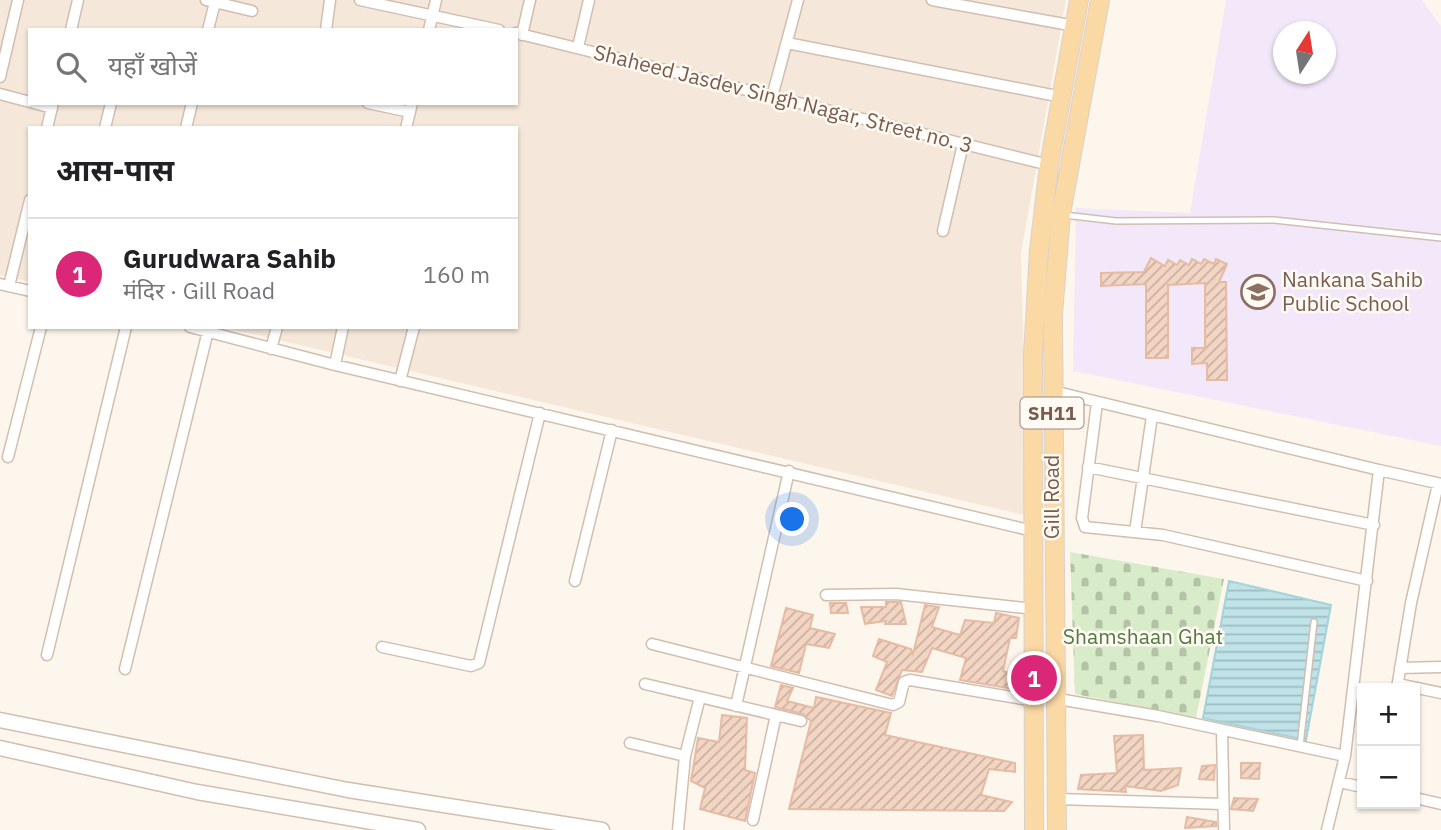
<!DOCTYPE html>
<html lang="hi">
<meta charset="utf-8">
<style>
body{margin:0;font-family:"IBM Plex Sans","Noto Sans Devanagari",sans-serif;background:#f6f6f6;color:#202124}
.controls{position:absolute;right:21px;bottom:21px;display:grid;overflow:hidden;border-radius:0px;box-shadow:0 2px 5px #0004}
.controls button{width:63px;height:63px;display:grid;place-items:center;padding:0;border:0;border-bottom:2px solid #e0e0e0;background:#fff;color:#202124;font:35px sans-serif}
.compass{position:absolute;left:1273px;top:21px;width:63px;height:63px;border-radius:50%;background:#fff;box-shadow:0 2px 5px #0004;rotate:12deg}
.you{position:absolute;left:793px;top:520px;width:24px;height:24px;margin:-18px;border:5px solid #fff;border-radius:50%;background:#1a73e8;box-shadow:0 0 0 10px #1a73e833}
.badge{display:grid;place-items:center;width:46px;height:46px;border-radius:50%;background:#db2777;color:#fff;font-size:23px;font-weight:700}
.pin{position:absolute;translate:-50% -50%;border:4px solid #fff;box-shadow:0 2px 7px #0006}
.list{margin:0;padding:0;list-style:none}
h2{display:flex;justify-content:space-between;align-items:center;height:91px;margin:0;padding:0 28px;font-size:30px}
h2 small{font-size:23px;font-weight:400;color:#757577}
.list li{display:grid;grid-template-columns:46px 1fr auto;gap:21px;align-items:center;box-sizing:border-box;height:112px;padding:0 28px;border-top:2px solid #e0e0e0}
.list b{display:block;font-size:26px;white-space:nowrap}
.list p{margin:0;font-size:23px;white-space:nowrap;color:#757577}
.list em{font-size:23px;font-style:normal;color:#757577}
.icon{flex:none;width:38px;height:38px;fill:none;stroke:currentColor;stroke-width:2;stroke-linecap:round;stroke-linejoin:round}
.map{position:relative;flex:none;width:1441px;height:830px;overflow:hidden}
.search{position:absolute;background:#fff;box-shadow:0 2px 5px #0004;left:28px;top:28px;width:490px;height:77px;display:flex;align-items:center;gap:18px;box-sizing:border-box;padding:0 24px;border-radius:0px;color:#757577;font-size:26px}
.panel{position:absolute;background:#fff;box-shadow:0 2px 5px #0004;left:28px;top:126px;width:490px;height:203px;border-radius:0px}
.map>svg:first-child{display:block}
.residential{fill:#f5e8da;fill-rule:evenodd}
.education{fill:#f3e8fa;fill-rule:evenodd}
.cemetery{fill:url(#cemetery-stones)}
.water{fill:url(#water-rules);stroke:#a5d3da;stroke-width:2}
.building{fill:url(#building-hatch);stroke:#e6bba3;stroke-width:2}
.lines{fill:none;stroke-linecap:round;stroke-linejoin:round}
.service-casing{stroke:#d1beb0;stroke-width:8}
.minor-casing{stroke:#d1beb0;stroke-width:13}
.tertiary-casing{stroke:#d1beb0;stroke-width:17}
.primary-casing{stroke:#dad1cd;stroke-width:20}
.service{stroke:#fff;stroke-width:5}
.minor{stroke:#fff;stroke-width:10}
.tertiary{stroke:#fff;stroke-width:14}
.primary{stroke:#fbd9a5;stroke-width:18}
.labels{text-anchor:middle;stroke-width:5;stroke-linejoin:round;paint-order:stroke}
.shield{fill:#fffaf3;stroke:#a28b7f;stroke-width:2}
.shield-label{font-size:19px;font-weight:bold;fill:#7a5c4d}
.street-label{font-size:21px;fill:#7a5c4d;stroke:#fffaf3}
.education-label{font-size:21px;fill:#785e54;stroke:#fffaf3;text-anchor:start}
.park-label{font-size:21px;fill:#537a41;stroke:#fffaf3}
</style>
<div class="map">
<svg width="1441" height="830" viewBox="0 0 1441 830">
<defs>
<pattern id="cemetery-stones" width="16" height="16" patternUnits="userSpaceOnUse" patternTransform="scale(1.75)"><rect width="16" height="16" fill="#d8ecc9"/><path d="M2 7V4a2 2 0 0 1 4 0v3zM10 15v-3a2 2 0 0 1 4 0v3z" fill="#b4c2a5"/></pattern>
<pattern id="water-rules" width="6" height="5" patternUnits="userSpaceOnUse" patternTransform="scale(1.75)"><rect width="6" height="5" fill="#bfe3e8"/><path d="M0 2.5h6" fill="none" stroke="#a0bbbe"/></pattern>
<pattern id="building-hatch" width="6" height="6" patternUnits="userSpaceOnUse" patternTransform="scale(1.75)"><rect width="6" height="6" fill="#f3d5c3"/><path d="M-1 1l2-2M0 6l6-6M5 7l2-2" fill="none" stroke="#cab0a1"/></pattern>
</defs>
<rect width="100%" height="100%" fill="#fdf6ec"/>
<path class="residential" d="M0,0H1066L1021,253L1028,516L223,327H516V128H30V282L0,275ZM30,30H516V103H30Z"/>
<path class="education" d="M1226,0H1422L1441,26V446L1073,371L1076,208L1190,213ZM1284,32H1326V74H1284Z"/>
<path class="cemetery" d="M1070,552L1224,579L1196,718L1075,694Z"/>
<path class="water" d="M1229,581L1331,605L1306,740L1203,718Z"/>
<path class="building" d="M1151,258L1165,266L1168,260L1177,265L1180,260L1189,265L1192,259L1201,264L1204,259L1214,264L1216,259L1227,264L1219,282H1226L1227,380H1207V363L1192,364V348H1205V283L1168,285V358H1146V284L1101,286V273L1144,272Z
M886,602H901L906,624H885L886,621L865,624L861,607H886Z
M830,603H846L848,613H831Z
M925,605L939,607L932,627L960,635L965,620L994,623L996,613L1019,618L1016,638H1010L1003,671L1022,677L1020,690L960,680L966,658L932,648L922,672L902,670L892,696L876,690L887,662L873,656L879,639L911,649L913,654Z
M786,608L813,615L810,628L835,634L829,648L806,644L799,673L771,666Z
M781,685L793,688L787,701L814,708L816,697L891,713L885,735L1015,763V772L989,769L981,795L1012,802L1004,811L789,809L811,721L803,714L775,707Z
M722,715L747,718L745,770L755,773L745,821L700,809L705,788L691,781L698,738L719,742Z
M1143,735L1144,770L1181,768L1178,785L1161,791L1125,786L1126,792L1078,789L1081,775L1117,773L1114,736Z
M1241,763H1260L1259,779L1241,778Z
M1215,765L1214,780L1199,779L1202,766Z
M1234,798L1258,799L1253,811L1231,809Z
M1187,817L1216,822V826L1185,828Z"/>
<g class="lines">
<g class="service-casing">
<path id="service" d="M1064,215L1116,221L1274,220L1441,238
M1300,746L1314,622"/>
</g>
<g class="minor-casing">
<path id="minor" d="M206,0L252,11
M360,0L499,30
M932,0L1075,26
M71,30L78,0
M208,30L215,2
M326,30L330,0
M429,30L436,0
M516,33L1049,165
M522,35L530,0
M787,43L1062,97
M578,47L589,0
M0,77L18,0
M0,94L30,102
M772,97L798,0
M34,103L52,108
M368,103L410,112
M47,128L53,103
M105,128L111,103
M186,128L192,103
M406,128L412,103
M943,231L963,144
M0,284L30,291
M9,286L30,200
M190,327L335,365L1033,531
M271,349L277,327
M335,365L343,327
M400,381L414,327
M1053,391L1379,470L1345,756
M1097,403L1082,518L1085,527L1163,535L1367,581
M8,457L41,327
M1088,467L1374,525
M1379,470L1441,484
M1135,532L1152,416
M575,581L612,430
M826,595L896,594L1034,609
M652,644L893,705L899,702L904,682L910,680L1035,701
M382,647L471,666L479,663L540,413
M47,655L126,327
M1400,668L1441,667
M125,669L208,331
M645,684L801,721
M1398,684L1441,693
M1397,688L1411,603L1438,484
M1058,699L1158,716L1345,756L1327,830
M736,706L789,471
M1222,730L1224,830
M630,743L685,756
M1339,782L1362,787
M1415,798L1441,804
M1058,799L1223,804
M753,820L776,715
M678,830L685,756L700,697"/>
</g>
<g class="tertiary-casing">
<path id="tertiary" d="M0,720L348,790L602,830
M0,748L197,792L418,830"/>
</g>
<g class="primary-casing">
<path id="primary" d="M1034,830L1033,354L1039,250L1049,165L1079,0
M1057,830L1053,315L1061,214L1100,0"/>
</g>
<use href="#service" class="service"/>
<use href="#minor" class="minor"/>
<use href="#tertiary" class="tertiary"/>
<use href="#primary" class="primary"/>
</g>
<defs>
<g id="school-ring" transform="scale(1.75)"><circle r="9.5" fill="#fffaf3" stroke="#8d6e63" stroke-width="1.5"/><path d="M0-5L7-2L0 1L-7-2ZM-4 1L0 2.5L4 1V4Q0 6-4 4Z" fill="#8d6e63"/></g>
</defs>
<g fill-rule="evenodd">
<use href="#school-ring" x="1258" y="292"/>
</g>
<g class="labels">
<rect class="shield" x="1020.5" y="397.5" width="63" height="31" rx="5"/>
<g class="shield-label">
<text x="1052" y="420">SH11</text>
</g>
<g class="street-label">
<text transform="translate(783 99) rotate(14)" y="7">Shaheed Jasdev Singh Nagar, Street no. 3</text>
<text transform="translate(1052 497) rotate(-90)" y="7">Gill Road</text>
</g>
<g class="education-label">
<text x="1282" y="287">Nankana Sahib<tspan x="1282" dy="24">Public School</tspan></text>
</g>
<g class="park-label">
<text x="1143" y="644">Shamshaan Ghat</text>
</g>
</g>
</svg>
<div class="controls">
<button>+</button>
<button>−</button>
</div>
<svg class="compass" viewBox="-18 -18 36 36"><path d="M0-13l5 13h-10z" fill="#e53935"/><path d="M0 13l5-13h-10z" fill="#757577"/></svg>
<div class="you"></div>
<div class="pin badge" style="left:1034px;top:678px">1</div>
<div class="search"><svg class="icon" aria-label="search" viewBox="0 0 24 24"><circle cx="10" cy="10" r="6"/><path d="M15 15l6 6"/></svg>यहाँ खोजें</div>
<section class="panel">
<h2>आस-पास<small></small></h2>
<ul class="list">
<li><span class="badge">1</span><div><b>Gurudwara Sahib</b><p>मंदिर · Gill Road</p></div><em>160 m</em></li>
</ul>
</section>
</div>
